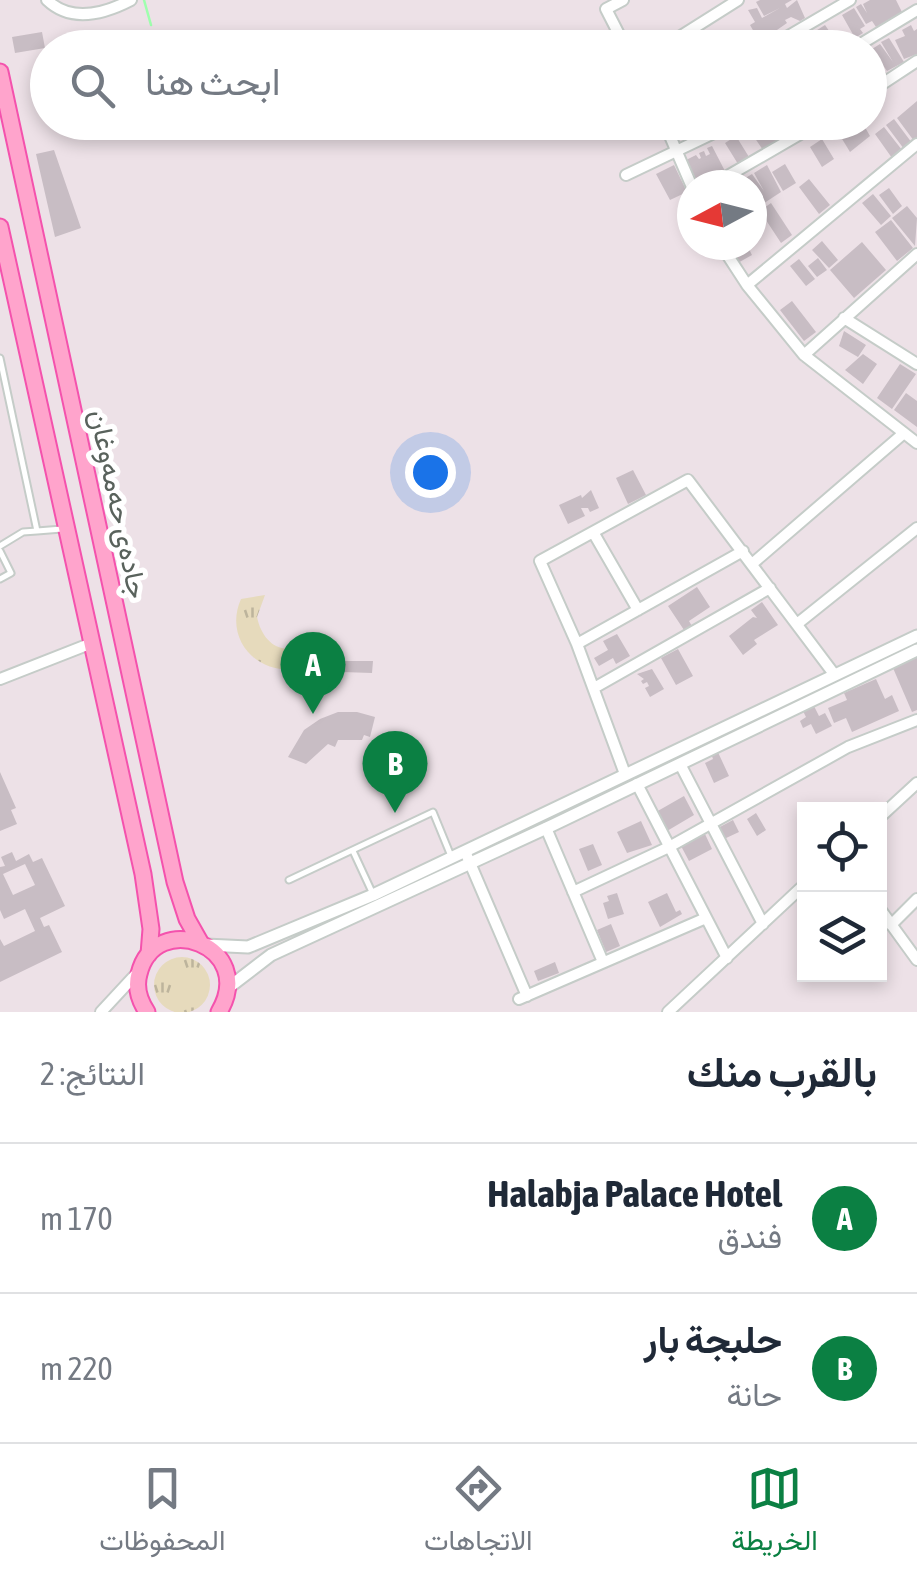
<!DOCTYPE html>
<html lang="ar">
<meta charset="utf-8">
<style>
body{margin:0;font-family:"Asap Condensed",Vazirmatn,sans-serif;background:#f6f6f7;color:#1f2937;direction:rtl}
.controls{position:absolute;right:30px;bottom:30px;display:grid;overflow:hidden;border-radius:0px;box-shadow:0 5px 15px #0003}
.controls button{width:90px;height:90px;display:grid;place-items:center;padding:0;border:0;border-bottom:2px solid #e0e1e3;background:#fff;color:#1f2937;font:50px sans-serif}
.compass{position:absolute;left:677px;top:170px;width:90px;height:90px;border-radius:50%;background:#fff;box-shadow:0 5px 15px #0003;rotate:263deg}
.you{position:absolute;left:430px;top:472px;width:35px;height:35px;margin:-25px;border:8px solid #fff;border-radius:50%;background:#1a73e8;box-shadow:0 0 0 15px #1a73e833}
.badge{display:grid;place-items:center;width:65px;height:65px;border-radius:50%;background:#0b8043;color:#fff;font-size:32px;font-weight:700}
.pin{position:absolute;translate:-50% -82px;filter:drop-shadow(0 2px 5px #0008)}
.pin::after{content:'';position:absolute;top:52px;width:35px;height:30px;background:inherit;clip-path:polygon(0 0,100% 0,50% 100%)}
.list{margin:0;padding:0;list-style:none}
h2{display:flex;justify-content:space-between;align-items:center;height:130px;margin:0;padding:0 40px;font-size:42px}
h2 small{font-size:32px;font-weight:400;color:#747a83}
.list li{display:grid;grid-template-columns:65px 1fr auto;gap:30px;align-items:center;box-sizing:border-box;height:150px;padding:0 40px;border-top:2px solid #e0e1e3}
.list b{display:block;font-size:38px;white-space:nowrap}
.list p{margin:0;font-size:32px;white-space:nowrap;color:#747a83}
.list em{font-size:32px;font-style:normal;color:#747a83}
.icon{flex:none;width:55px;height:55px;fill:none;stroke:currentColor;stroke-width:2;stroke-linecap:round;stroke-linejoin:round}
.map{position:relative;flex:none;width:917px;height:1012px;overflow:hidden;direction:ltr}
.search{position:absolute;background:#fff;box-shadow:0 5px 15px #0003;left:30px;right:30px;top:30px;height:110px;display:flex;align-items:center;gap:25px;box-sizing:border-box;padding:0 35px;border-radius:55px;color:#747a83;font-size:38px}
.sheet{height:430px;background:#fff}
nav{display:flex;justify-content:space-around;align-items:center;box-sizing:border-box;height:140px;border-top:2px solid #e0e1e3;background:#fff;font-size:28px;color:#747a83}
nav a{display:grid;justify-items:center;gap:5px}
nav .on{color:#0b8043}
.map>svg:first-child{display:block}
.grass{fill:url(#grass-tufts)}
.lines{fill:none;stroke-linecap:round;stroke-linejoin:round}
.stream{stroke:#9fffae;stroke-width:2.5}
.building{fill:#c8bdc4;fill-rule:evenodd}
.service-casing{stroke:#c5ccc8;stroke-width:9}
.minor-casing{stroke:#c5ccc8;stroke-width:14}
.tertiary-casing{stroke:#c5ccc8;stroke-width:15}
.primary-casing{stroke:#f452ad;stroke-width:19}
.service{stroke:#fff;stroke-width:5}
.minor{stroke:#fff;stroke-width:10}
.tertiary{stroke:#fff;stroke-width:11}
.primary{stroke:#ffa4cc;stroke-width:15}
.labels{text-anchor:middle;stroke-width:10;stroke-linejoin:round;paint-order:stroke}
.street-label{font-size:28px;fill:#59625c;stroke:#fff}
</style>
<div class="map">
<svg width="917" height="1012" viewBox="0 0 917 1012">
<defs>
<pattern id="grass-tufts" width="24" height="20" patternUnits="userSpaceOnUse" patternTransform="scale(2.5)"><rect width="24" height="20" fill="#e6dabc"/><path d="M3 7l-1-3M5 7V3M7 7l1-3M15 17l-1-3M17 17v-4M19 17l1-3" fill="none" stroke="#bdb49c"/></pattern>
</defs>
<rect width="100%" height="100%" fill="#ede1e7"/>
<path class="grass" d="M265,595L257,617C262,641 280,657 304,644L310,664C267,684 221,644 241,599Z
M154 985a28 28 0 1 1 56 0a28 28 0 1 1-56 0Z"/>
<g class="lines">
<path class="stream" d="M144,0L151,25"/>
</g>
<path class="building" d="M760,0H792L785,4L787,8L797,0L805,18L800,21L791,17L785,20L787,23L767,37L770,42L762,46L750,25L755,22L748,10L757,8L762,18L780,8L764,16L756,2Z
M870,0H896L902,12L876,27L872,21L866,24L856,7L861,4L867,13L863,4Z
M854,8L865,26L860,29L863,33L855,38L842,15Z
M825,25L834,38L823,45L814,32Z
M911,25L914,31L917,29V54L904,59L895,40L905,36L902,30Z
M42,32L45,48L15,53L12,37Z
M813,32L822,48H804L799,40Z
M889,38L904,62L887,71L872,49L880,44L893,62L881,42Z
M870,50L886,73L879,78L870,65Z
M917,101V139L914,141L897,118Z
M894,119L912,143L904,149L886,125Z
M762,122H775L784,136L763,150L752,134L764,126Z
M780,122H801L805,128L789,138Z
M847,122H862L870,136L850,152L836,129Z
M884,127L902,150L892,158L875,134Z
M736,136L749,157L738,164L725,143Z
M822,139L834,159L822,167L810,147Z
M712,146L726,173L699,185L686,160L696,155L699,159L701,158L699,153L704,151L706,156L710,154L707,148Z
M54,150L81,228L55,237L36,154Z
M785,164L796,183L783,191L772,172Z
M674,165L687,192L670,200L656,174Z
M767,165L781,192L755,209L752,204V185L739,182L752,174L764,191L754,173Z
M809,179L830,205L819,214L799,187Z
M889,188L902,206L893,214L879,195Z
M873,194L891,216L881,225L862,203Z
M771,203L792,235L781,243L760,211Z
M907,206L917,218L915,246L892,218Z
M891,220L913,248L897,261L875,232Z
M822,241L838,260L829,268L812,250Z
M862,242L886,270L854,298L830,270Z
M742,245H747L752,255L736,264L729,252Z
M818,258L827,270L817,277L808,266Z
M799,259L815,279L806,286L790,266Z
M792,301L816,332L804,341L780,310Z
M844,331L866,345L858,357L839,346Z
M863,354L877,364L863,384L845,370Z
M900,364L916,374L892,409L877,398Z
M906,393L917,401V427L894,410Z
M633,470L646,495L628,504L616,478Z
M591,490L599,508L590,512L588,508H581L585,516L568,524L559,505L581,495L582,498Z
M697,587L710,607L689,621L693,628L686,633L668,606Z
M762,602L778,625L754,640L757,644L743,655L729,636L753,617L757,618L751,610Z
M617,634L630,656L616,664L613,658L599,666L594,658L608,650L603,641Z
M678,649L693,676L676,685L661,658Z
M917,657V710L912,712L893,668Z
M341,661H373L372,673L342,672Z
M652,669L664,689L650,697L645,688L649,686L647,682L643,684L641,681L644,679L637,674Z
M876,679L885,699L892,695L899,711L852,732L846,718L834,723L828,708L847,700L844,693Z
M814,706L819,716L825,713L832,726L816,734L811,724L803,728L800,721L806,717L803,711Z
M338,712H357L375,717L370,737L364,735L362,740H338L335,747L328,744L306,764L288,757L304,730L320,719Z
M716,748L729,776L714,783L705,763L713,759L710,751Z
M0,772L16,808L11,810L17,824L0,831Z
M684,796L694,815L667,831L656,812Z
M756,813L766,830L757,836L747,819Z
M733,820L739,832L724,839L718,828Z
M641,821L652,845L627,853L617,832Z
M705,834L712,849L689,861L681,846Z
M593,844L602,865L588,871L579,849Z
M12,852L16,861L29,854L33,862L42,858L65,906L40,918L44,927L49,925L62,952L0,982V939L4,946L35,931L25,909L4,919L0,910V867L5,866L1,857ZM25,864L35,885L13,895L3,874Z
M617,893L624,914L608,919L603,903L609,901L607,896Z
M667,893L676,912L680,910L682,914L660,927L648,902Z
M611,924L620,946L606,952L597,930Z
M555,962L559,973L538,981L534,971Z"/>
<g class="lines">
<g class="service-casing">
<path id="service" d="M0,358L37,531L62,529
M0,546L23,532L37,531
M0,551L11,573L0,579
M353,851L372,892
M289,880L433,812L451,856"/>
</g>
<g class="minor-casing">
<path id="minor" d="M47,0C71,23 104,14 131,0
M623,0L606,9L626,48
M662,48L738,0
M768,48L850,0
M854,48L917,10
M870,92L917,61
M664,122L692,187
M626,175L737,122
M712,185L821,122
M721,245L747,285L804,355L917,443
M747,285L917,144
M844,318L917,364
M804,355L917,254
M593,532L638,610
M752,564L904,433
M797,624L917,528
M577,644L743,551
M0,679L92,643
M594,688L770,588
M680,764L763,924
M625,774L577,644L540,561L688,480L834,674
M637,784L727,958
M880,817L917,783
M546,828L603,962
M467,856L527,996
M573,892L669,847L848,747L917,720
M880,909L917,960
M891,925L917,899
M519,999L706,918
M101,1012L139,971
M668,1012L804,885"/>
</g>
<g class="tertiary-casing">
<path id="tertiary" d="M206,945L248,947L373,895L917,636
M228,988L271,955L553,825L917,650"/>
</g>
<g class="primary-casing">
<path id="primary" d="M0,72L175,882L187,919L200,942
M0,227L143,874L151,929L149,954
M147,1012C139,1000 135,988 139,974C155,908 258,946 219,1012"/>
</g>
<use href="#service" class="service"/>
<use href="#minor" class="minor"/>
<use href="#tertiary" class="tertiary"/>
<use href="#primary" class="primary"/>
</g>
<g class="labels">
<g class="street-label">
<text transform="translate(119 504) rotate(78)" y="10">جادەی حەمەوغان</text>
</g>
</g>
</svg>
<div class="controls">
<button><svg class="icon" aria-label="locate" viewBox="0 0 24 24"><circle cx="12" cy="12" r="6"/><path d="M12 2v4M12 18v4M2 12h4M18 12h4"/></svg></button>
<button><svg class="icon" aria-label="layers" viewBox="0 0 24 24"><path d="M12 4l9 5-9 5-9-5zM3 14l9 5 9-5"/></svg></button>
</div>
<svg class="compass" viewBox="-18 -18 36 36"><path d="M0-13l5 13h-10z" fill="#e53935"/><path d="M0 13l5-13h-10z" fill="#747a83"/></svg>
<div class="you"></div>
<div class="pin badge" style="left:313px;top:714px">A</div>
<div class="pin badge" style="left:395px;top:813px">B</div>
<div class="search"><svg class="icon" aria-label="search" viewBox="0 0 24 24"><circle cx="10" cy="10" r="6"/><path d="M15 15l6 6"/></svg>ابحث هنا</div>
</div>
<section class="sheet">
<h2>بالقرب منك<small>النتائج: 2</small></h2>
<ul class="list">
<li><span class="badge">A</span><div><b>Halabja Palace Hotel</b><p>فندق</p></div><em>170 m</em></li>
<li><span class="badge">B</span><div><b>حلبجة بار</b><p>حانة</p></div><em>220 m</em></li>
</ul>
</section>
<nav>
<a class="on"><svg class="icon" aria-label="map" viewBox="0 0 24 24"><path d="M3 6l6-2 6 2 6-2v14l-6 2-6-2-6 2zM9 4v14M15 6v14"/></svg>الخريطة</a>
<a><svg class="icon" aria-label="directions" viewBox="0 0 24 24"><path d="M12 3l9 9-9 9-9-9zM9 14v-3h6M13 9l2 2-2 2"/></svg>الاتجاهات</a>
<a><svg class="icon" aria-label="saved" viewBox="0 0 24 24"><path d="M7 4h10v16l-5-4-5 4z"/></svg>المحفوظات</a>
</nav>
